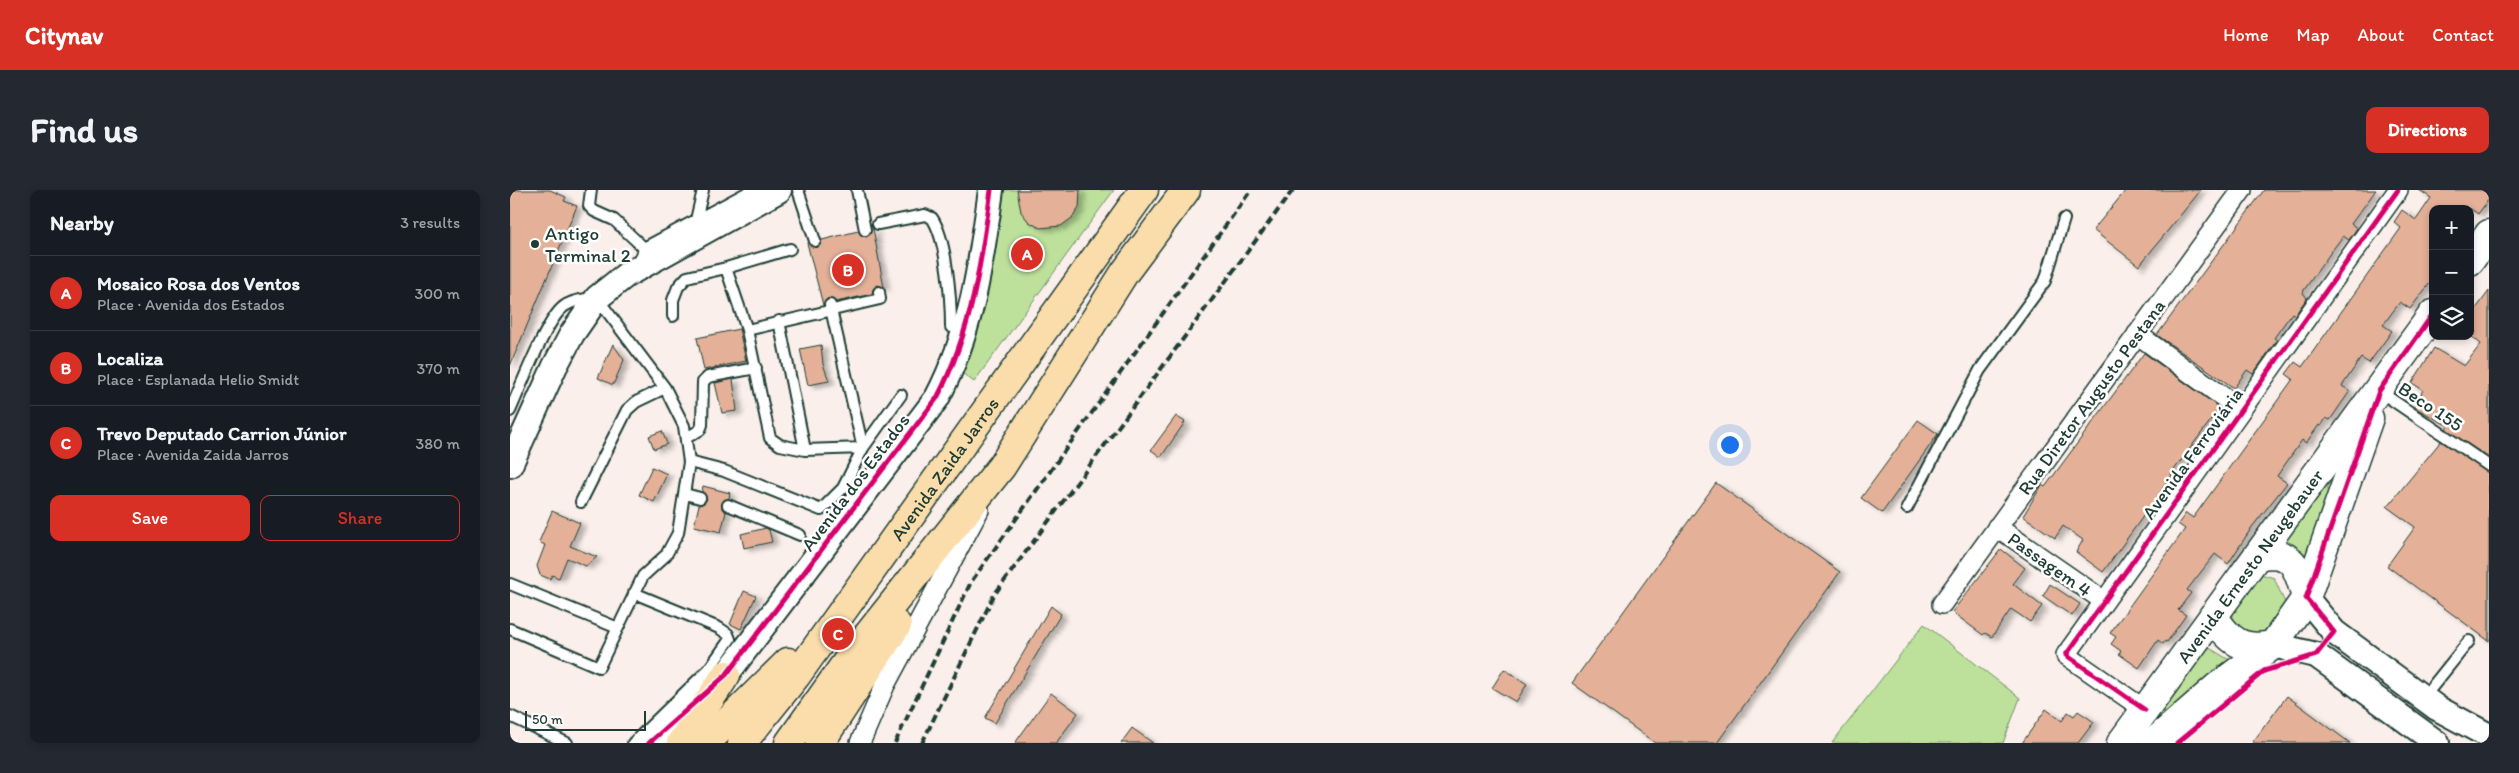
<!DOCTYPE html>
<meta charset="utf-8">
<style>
body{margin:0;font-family:Itim,sans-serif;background:#242831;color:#f1f3f6}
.controls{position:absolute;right:15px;top:15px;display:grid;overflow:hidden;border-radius:10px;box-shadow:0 2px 8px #0003}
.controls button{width:45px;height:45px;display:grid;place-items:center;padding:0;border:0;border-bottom:1px solid #363941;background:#171b24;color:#f1f3f6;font:25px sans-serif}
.scale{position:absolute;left:15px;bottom:12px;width:121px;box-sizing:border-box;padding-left:5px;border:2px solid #1f3d34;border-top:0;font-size:14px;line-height:18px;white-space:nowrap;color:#1f3d34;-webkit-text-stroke:4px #fff;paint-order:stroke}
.you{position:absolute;left:1219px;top:254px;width:18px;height:18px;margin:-12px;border:4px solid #fff;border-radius:50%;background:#1a73e8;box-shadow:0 0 0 8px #1a73e833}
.badge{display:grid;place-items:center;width:32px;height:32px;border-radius:50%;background:#d93025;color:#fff;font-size:16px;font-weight:700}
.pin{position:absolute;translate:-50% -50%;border:2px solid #fff;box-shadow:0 1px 5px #0006}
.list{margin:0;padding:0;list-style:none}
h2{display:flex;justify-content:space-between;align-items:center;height:65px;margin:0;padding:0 20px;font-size:21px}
h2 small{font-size:16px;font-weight:400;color:#9ea1a6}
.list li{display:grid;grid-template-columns:32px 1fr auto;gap:15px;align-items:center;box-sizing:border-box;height:75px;padding:0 20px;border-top:1px solid #363941}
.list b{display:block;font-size:19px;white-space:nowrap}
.list p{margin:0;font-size:16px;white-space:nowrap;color:#9ea1a6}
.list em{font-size:16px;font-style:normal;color:#9ea1a6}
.actions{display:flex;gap:10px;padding:15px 20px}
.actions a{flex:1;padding:11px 0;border:1px solid #d93025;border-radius:10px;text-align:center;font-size:18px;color:#d93025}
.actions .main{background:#d93025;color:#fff}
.icon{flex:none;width:28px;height:28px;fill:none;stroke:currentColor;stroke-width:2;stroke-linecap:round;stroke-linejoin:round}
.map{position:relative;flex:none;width:1979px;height:553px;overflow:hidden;border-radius:10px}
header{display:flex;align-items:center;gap:30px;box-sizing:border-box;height:70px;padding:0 25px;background:#d93025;color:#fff}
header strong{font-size:24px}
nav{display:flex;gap:28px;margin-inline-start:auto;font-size:18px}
.intro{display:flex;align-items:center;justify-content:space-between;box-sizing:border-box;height:120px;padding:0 30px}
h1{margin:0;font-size:35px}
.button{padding:12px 22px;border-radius:10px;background:#d93025;color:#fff;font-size:18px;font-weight:700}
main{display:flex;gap:30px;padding:0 30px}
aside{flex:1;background:#171b24;border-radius:10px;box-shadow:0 2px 8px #0003}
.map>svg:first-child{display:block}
.green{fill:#bde19b;stroke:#6e8f68}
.building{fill:#e4b098;stroke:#1f3d34;filter:url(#shadow)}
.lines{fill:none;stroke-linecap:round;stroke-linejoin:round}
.service-casing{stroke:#1f3d34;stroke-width:14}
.minor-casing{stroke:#1f3d34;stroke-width:22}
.tertiary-casing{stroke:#1f3d34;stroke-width:28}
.secondary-casing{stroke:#1f3d34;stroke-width:31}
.motorway-casing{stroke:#1f3d34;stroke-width:31}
.service{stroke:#fff;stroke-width:10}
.minor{stroke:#fff;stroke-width:19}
.tertiary{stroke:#fff;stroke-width:24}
.secondary{stroke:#fff;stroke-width:28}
.motorway{stroke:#fbddab;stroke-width:28}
.rail{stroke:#1f3d34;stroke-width:4;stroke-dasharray:8 4;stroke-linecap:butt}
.cycleway-casing{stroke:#fff;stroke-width:8}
.cycleway{stroke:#d6006c;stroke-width:5}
.poi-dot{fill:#1f3d34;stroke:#fff;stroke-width:2}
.labels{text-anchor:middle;stroke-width:5;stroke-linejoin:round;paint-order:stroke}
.poi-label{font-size:19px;fill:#1f3d34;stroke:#fff;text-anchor:start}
.street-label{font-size:19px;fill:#1f3d34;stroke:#fff}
</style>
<header>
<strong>Citynav</strong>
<nav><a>Home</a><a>Map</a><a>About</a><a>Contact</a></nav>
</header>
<div class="intro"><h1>Find us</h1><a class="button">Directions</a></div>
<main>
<aside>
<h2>Nearby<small>3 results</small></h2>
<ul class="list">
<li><span class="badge">A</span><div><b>Mosaico Rosa dos Ventos</b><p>Place · Avenida dos Estados</p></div><em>300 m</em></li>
<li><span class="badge">B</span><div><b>Localiza</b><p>Place · Esplanada Helio Smidt</p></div><em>370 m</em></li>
<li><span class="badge">C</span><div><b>Trevo Deputado Carrion Júnior</b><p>Place · Avenida Zaida Jarros</p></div><em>380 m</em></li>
</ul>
<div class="actions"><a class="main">Save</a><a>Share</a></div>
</aside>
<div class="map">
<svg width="1979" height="553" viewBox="0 0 1979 553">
<defs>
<filter id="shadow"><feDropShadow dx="5.5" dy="3" stdDeviation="2.5" flood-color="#0004"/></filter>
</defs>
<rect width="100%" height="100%" fill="#faefea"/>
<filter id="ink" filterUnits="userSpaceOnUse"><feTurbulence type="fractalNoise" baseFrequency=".02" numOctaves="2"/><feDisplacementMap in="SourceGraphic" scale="10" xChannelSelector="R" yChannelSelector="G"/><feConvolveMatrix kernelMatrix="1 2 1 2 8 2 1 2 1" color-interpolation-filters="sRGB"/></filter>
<g filter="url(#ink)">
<path class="green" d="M491,0H604L464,192L448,180L468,139Z
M1828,270L1796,384L1763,353Z
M1744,382L1764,388L1780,424L1762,446L1739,448L1723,428L1722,411Z
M1414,434L1510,508L1493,553H1322Z
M1693,454L1721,471L1629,547Z"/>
<path class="building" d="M0,0H40L56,7L54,11L67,16L0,176Z
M507,0H570L569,18L562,28L551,36L530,38L519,32L511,22Z
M1616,0H1691L1629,76L1583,40Z
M1754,0H1866L1841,34L1847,38L1839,50L1833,46L1821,62L1794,100L1793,103L1797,108L1785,125L1782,123L1764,148L1767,150L1743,184L1737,180L1724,198L1647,145Z
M1909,0H1979V9L1968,24L1961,19H1923V89L1900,119L1890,112L1873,135L1882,141L1859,173L1851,168L1832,196L1840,201L1820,230L1816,228L1811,236L1809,235L1796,253L1792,250L1767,286L1777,293L1742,337L1718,374L1705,364L1677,400L1681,403L1668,420L1676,425L1669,435L1657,452L1655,451L1653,454L1648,450L1629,478L1609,464L1611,461L1601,454L1606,447L1600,443L1675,339L1668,334L1676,323L1683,328L1783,189L1776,184L1785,172L1792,177L1891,38L1884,32L1892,20L1906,30L1921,8Z
M363,38L374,98L368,95L363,99L362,104L326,112L318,108L313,115L297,53L307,58L310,55L312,50L348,41L352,46L357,47Z
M1979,101V268L1936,239L1938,236L1904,217L1913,200L1902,193L1924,158L1954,176L1971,154L1962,147L1966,142L1960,138V117L1965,120Z
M229,139L236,171L194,180L187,148Z
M103,154L114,170L103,195L88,188Z
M311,155L313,174L319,191L298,195L290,159Z
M1634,163L1710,218L1661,284L1662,285L1651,301L1653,302L1643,315L1642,314L1593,382L1566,362L1573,350L1553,336L1545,348L1513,326L1532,295L1535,297Z
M223,189L227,221L212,223L205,193Z
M666,226L675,232L651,267L641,260Z
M1408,230L1428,244L1372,323L1351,308Z
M152,241L157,254L144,259L139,246Z
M1931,251L1979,283V451L1877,376L1905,337L1877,317Z
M142,277L157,284L144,312L129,305Z
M1206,293L1330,382L1207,553H1145L1062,493Z
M193,296L220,303L219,308L212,313V319L216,322L211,342L184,336L189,315L194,313L197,309L192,301Z
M42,321L70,333L60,356L87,367L76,376L57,368L49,388L42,385L40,389L30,385L27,376L35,355L29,352Z
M256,338L259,340L262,352L234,358L231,344Z
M1491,359L1515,378L1503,394L1532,416L1520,432L1501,419L1482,447L1475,443L1473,445L1442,422Z
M1540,394L1570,414L1562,426L1533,406Z
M234,401L246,406L231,439L220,434Z
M541,416L551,424L485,533L475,528Z
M994,479L1017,494L1006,512L982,498Z
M541,503L568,523L546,553H505Z
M1777,506L1840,553H1742Z
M1536,519L1552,531L1558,522L1564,526L1568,521L1584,532L1568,553H1512Z
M622,538L643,553H611Z"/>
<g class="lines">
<g class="service-casing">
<path id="service" d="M81,0L79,16L84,21L104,30L134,58
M288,0L305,51
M347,0L355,40
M186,30L193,0
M368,34L415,25L422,28C437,50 441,110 441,137
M130,73L134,58L242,0
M216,78L237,140L370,109L369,102
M320,115L353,258
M163,126V110L168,97L177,87L216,78L280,59
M269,131L295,260L353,258
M237,140L260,248L270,255L295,260
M1869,201L1979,276
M0,221C11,196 34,136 51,119C60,110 75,109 87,108L155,198L174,236L179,272L168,343L156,365L133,386L89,477L0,439
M176,248L190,240L192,235L193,192L198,187L246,178
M179,272L214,281L311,320L333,298L353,258L391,205
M175,304L190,308
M71,312L117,220L126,212L155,198
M218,315L290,345
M1397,318L1470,180L1535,91L1554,29
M0,394L108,438
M1914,507L1959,451
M0,526L57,553
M123,553L199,479L220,449L218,444L209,438L124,403"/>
</g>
<g class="minor-casing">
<path id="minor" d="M1627,144L1731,220
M1487,337L1594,411
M1432,414L1732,0
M1635,520L1556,465L1888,0
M350,553L375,495L469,320"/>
</g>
<g class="tertiary-casing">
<path id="tertiary" d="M0,275L45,176L62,144L87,108L116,85L269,0
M1796,408L1824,442L1927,518L1979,546
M1763,455L1806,465L1927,553
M139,553L216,485L427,208C462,141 471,74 481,0"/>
</g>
<g class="secondary-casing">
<g id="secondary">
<path d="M1960,71L1979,44"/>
<path d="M1748,366C1784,358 1788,379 1796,408"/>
<path d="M1703,426C1720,452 1732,461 1763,455"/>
<path id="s1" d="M1611,553L1923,124"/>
<path d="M1643,553L1707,497L1763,455L1796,408L1859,228"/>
</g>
</g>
<g class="motorway-casing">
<g id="motorway">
<path d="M171,553L216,485"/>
<path d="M196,553L278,472"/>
<path id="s2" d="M232,553L286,486L634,0"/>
<path d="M279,553L338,470L492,276L615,82L676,0"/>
<path d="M310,553L387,435"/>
</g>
</g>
<use href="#service" class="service"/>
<use href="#minor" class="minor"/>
<use href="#tertiary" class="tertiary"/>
<use href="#secondary" class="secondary"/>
<use href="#motorway" class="motorway"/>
<path class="rail" d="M385,553L461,392L741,0
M412,553L484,405L783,0"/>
<g class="cycleway-casing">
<path id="cycleway" d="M1635,520L1556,465L1888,0
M139,553L216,485L427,208C462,141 471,74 481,0
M1667,553L1754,481L1806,465L1824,442L1796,408L1869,201L1923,124"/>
</g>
<use href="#cycleway" class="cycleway"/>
</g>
</g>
<circle class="poi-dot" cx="25" cy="54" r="5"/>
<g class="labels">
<g class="poi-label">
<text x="35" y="50">Antigo<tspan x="35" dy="22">Terminal 2</tspan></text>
</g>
<g class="street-label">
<text transform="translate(1581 207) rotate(-54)" y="7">Rua Diretor Augusto Pestana</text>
<text transform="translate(1921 216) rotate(34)" y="7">Beco 155</text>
<text transform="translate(1682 263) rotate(-54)" y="7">Avenida Ferroviária</text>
<text dy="7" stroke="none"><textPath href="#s2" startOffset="341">Avenida Zaida Jarros</textPath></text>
<text transform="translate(345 292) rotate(-53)" y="7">Avenida dos Estados</text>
<text transform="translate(1540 374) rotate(35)" y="7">Passagem 4</text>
<text dy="7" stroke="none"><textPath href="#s1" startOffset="219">Avenida Ernesto Neugebauer</textPath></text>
</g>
</g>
</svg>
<div class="controls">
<button>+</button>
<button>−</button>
<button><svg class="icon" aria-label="layers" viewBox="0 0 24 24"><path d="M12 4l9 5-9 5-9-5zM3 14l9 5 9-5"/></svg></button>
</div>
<div class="scale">50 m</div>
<div class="you"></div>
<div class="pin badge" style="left:517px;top:64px">A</div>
<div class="pin badge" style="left:338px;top:80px">B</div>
<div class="pin badge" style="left:328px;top:444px">C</div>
</div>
</main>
